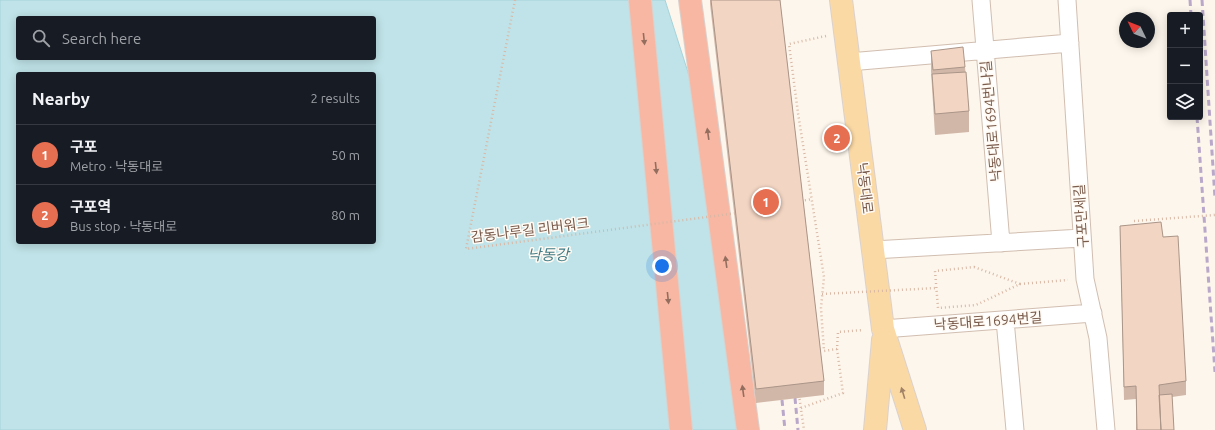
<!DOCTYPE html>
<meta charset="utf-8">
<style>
body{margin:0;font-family:Ubuntu,"Noto Sans KR",sans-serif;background:#242831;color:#f1f3f6}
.controls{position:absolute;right:12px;top:12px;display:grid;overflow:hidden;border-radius:4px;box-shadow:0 2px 10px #0003}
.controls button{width:36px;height:36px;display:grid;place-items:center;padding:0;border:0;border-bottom:1px solid #363941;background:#171b24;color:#f1f3f6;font:20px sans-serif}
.compass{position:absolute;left:1119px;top:12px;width:36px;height:36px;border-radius:50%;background:#171b24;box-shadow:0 2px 10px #0003;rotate:313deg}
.you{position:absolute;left:662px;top:266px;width:14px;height:14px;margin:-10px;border:3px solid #fff;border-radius:50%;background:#1a73e8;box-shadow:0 0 0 6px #1a73e833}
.badge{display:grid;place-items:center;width:26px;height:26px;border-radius:50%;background:#e76f51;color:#fff;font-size:13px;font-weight:700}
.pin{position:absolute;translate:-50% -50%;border:2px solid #fff;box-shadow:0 1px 4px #0006}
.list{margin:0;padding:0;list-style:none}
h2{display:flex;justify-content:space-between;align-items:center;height:52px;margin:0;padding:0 16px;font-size:17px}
h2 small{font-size:13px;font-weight:400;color:#9ea1a6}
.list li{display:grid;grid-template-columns:26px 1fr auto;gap:12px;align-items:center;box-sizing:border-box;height:60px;padding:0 16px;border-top:1px solid #363941}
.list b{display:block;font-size:15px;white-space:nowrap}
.list p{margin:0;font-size:13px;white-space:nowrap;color:#9ea1a6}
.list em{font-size:13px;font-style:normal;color:#9ea1a6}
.icon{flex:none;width:22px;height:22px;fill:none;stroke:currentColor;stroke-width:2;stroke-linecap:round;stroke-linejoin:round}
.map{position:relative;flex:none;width:1215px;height:430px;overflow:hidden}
.search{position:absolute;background:#171b24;box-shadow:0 2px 10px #0003;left:16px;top:16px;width:360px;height:44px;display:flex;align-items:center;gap:10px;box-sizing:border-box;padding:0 14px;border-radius:4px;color:#9ea1a6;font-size:15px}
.panel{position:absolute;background:#171b24;box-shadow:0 2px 10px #0003;left:16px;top:72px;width:360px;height:172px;border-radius:4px}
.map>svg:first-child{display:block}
.water{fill:#bfe3e8;stroke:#a5d3da;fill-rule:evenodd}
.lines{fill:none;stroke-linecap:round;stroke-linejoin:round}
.minor-casing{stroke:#d1beb0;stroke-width:19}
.major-casing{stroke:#dad1cd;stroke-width:24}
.highway-casing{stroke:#dad1cd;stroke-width:24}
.path{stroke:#d9b8a5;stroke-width:2.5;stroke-dasharray:1 3;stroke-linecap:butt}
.minor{stroke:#fff;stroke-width:17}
.major{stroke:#fbd9a5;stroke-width:22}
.highway{stroke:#f7b7a3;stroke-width:22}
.rail{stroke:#b9a8c9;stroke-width:3;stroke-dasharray:6 4;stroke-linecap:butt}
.path-bridge{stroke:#d9b8a5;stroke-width:2.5;stroke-dasharray:1 3;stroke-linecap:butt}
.wall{fill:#d1b7a8}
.building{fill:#f3d5c3;stroke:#aa9588}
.oneway{fill:#936e5e}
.oneway2{fill:#a18267}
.labels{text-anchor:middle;stroke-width:3;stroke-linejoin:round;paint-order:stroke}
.street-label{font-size:14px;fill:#7a5c4d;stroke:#fffaf3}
.water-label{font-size:15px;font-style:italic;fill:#437c86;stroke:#fffaf3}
</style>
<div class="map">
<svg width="1215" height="430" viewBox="0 0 1215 430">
<rect width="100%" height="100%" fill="#fdf6ec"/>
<path class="water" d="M0,0H665L693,88L758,430H0ZM18,18H374V58H18ZM18,74H374V242H18Z"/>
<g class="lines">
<g class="minor-casing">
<path id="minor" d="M981,0L1001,243
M1067,0L1085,279L1098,338L1106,430
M849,62L1070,43
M873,250L1082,238
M1005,320L1015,430
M883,329L1093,313"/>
</g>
<g class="major-casing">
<path id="major" d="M841,0L883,329L915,430
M875,430L883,340"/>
</g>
<g class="highway-casing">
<path id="highway" d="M640,0L681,430
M690,0L748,430"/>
</g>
<path class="path" d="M826,36L789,44L798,113L824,277L821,308L824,351L837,349
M974,267L1020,284L976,305L938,308L935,271Z
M1020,284L1068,280
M799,395L804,430
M801,408L843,393L837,349L838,332L863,330"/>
<use href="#minor" class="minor"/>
<use href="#major" class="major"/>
<use href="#highway" class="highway"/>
<path class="rail" d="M1190,0L1191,15
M1202,0L1215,198
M1197,117L1215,372
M795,398L798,430
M782,400L785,430"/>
<path class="path-bridge" d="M515,0L466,249L737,213
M801,201L812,199
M1134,221L1215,215
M822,294L937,288"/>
</g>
<path class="wall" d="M710,0H780L824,381V395L756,403L710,4Z
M931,51L965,67L969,111V132L935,135L931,71Z
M1120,226L1163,237L1186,381V395L1172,397L1174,430H1136V399L1124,400Z"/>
<path class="building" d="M711,0H780L824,381L756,389Z
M963,47L965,67L933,70L931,51Z
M966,72L969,111L935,114L932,74Z
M1161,222L1163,237L1178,236L1186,381L1159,385L1161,430H1137L1136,386L1124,387L1120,226Z
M1172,394L1174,430H1161L1159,395Z"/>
<defs><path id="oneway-solid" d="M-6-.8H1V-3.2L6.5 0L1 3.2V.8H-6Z"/></defs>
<g class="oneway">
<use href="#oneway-solid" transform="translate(644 39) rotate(84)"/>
<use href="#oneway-solid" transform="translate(708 134) rotate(-98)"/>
<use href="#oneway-solid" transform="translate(656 168) rotate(84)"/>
<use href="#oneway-solid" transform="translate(726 262) rotate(-98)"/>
<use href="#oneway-solid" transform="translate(668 298) rotate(84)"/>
<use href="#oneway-solid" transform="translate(743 391) rotate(-98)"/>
</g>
<use class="oneway2" href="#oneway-solid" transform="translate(903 393) rotate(-107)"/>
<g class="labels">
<g class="street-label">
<text transform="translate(991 121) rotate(-95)" y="5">낙동대로1694번나길</text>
<text transform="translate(865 188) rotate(83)" y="5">낙동대로</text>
<text transform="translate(1081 216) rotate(-94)" y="5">구포만세길</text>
<text transform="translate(530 230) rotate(-7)" y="5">감동나루길 리버워크</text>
<text transform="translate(988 321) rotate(-4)" y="5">낙동대로1694번길</text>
</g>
<g class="water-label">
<text x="548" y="260">낙동강</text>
</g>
</g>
</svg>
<div class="controls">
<button>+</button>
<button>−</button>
<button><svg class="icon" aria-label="layers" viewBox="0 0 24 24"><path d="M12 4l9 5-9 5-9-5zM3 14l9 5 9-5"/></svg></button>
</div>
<svg class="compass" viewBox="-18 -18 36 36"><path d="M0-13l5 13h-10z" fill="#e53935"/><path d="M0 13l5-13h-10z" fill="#9ea1a6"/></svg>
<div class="you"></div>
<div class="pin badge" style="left:766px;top:202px">1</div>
<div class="pin badge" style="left:837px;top:138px">2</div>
<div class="search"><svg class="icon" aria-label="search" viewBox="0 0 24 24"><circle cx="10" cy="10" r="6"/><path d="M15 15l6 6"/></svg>Search here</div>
<section class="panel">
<h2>Nearby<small>2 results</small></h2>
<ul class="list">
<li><span class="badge">1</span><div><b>구포</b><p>Metro · 낙동대로</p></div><em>50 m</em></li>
<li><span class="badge">2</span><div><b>구포역</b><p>Bus stop · 낙동대로</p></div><em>80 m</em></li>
</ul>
</section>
</div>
